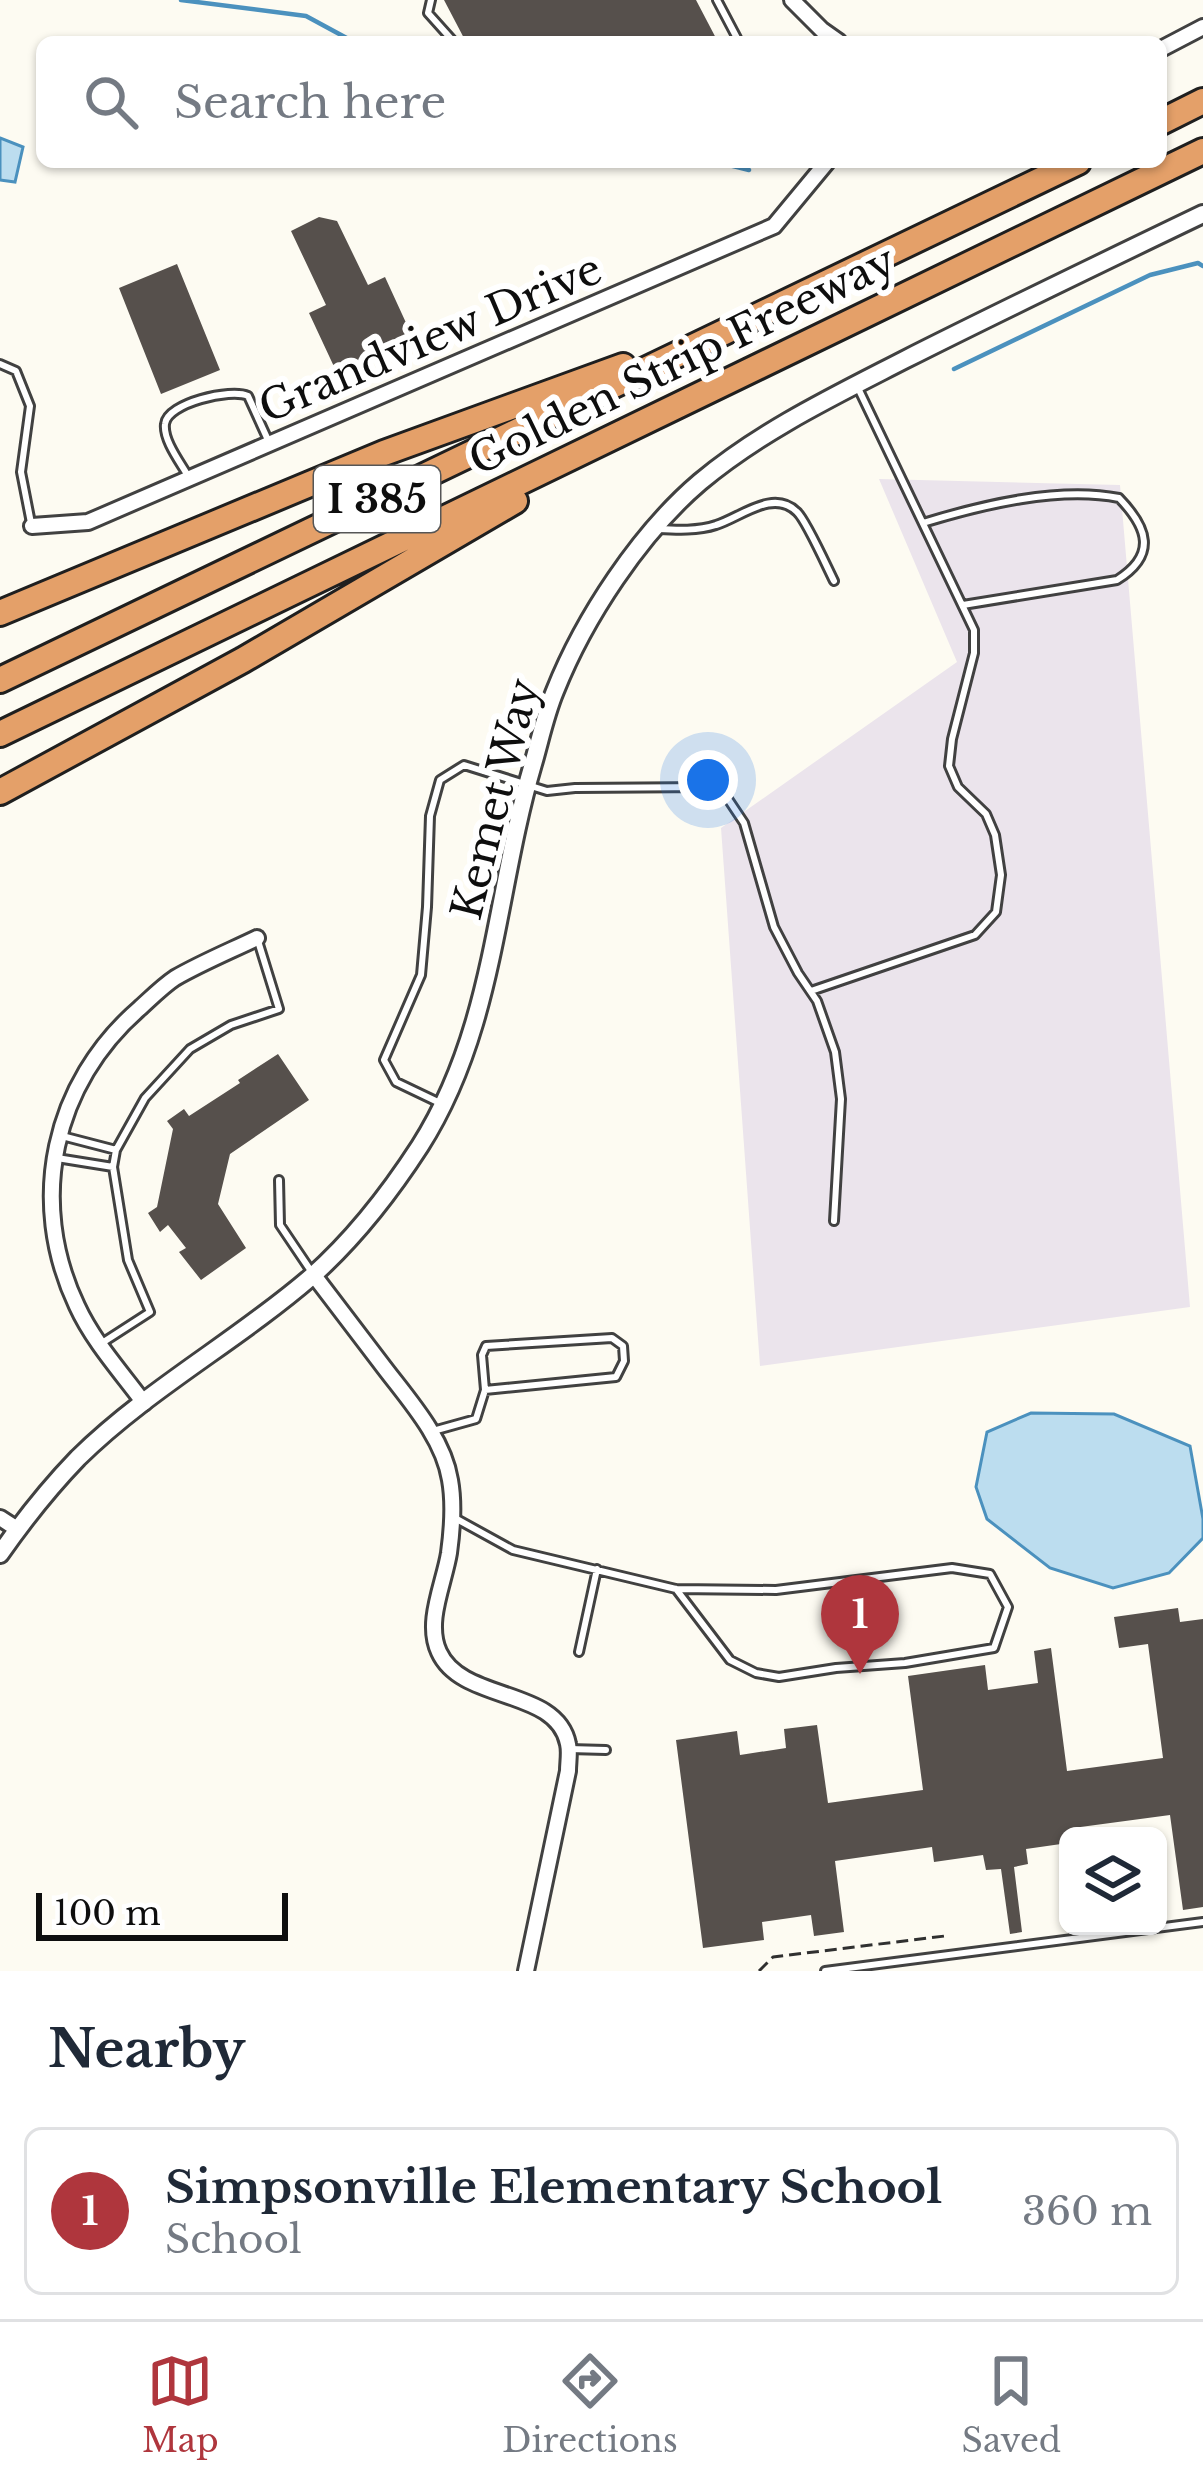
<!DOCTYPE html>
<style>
body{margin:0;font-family:"Libre Baskerville",serif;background:#f6f6f7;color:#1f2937}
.controls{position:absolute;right:36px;bottom:36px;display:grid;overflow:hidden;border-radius:18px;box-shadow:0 3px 9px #0004}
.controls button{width:108px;height:108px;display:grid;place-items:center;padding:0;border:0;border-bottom:3px solid #e0e1e3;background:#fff;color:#1f2937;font:60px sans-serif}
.scale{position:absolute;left:36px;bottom:30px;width:252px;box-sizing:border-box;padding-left:12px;border:6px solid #0e0e0e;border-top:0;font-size:33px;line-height:42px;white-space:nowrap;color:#0e0e0e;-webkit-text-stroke:9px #fff;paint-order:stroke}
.you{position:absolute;left:708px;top:780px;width:42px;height:42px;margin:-30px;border:9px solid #fff;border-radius:50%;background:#1a73e8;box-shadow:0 0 0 18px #1a73e833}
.badge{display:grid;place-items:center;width:78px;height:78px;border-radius:50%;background:#af363d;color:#fff;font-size:39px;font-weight:700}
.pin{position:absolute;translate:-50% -99px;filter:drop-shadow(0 3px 6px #0008)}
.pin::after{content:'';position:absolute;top:63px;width:42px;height:36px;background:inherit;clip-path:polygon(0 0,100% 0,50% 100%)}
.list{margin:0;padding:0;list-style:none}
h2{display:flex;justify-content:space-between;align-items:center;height:156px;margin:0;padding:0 48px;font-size:51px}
h2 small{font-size:39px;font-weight:400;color:#747a83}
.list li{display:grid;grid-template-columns:78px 1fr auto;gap:36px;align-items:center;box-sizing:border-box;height:168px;margin:0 24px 24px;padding:0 24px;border:3px solid #e0e1e3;border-radius:18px}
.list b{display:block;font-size:45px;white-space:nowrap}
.list p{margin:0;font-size:39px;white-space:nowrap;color:#747a83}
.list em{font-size:39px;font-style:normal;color:#747a83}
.icon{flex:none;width:66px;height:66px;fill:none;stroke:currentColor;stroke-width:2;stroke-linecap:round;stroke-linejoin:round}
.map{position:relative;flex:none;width:1203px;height:1971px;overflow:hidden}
.search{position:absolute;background:#fff;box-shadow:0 3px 9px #0004;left:36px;right:36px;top:36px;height:132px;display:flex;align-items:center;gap:30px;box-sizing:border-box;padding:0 42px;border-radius:18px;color:#747a83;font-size:45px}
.sheet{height:348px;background:#fff}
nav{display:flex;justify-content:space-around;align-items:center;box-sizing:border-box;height:168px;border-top:3px solid #e0e1e3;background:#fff;font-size:33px;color:#747a83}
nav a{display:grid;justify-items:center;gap:6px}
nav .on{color:#af363d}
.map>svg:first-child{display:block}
.industrial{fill:#ebe4ec}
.water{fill:#bcddef;stroke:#4b91be;stroke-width:3}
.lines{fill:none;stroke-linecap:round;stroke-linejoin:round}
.stream{stroke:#4b91be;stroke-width:4.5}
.building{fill:#56504c}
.service-casing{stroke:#414141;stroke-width:12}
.minor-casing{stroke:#414141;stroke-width:20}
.tertiary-casing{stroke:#414141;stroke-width:22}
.motorway-casing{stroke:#1f1f1f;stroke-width:30}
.path{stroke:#303030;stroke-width:3;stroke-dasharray:12 6;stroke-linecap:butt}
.service{stroke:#fff;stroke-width:6}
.minor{stroke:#fff;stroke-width:14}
.tertiary{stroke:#fff;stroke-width:16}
.motorway{stroke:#e4a069;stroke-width:24}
.labels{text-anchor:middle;stroke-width:12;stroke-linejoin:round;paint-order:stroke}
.shield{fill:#fff;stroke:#565656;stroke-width:3}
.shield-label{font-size:39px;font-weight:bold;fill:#0e0e0e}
.street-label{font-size:42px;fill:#0e0e0e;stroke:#fff}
</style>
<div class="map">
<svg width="1203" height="1971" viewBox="0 0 1203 1971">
<rect width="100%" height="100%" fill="#fdfbf2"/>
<path class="industrial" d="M879,479L1120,485L1190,1307L760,1366L721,828L957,662Z"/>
<path class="water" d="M0,138L23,147L15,182L0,180Z
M1031,1413L1114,1414L1190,1446L1203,1519V1538L1169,1573L1113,1588L1050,1568L987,1519L976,1487L987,1432Z"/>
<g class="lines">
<path class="stream" d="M181,0L306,16L354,42
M717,162L749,170
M954,369L1150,275L1198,263L1203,266"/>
</g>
<path class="building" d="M444,0H696L718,42H466Z
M319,217L337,221L368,285L385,277L413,338L337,373L309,313L326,305L291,231Z
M177,264L220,370L161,394L119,288Z
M278,1054L309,1100L230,1154L218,1204L246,1248L201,1280L179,1252L186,1248L168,1225L160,1232L148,1213L157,1207L173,1129L167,1121L184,1109L189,1116L240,1083L238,1080Z
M1178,1608L1180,1622L1203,1619V1907L1183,1910L1170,1815L1073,1828L1074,1836H1068V1843L1026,1849L1028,1864L1014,1867L1022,1932L1010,1934L1001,1869L986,1870L983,1855L934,1862L932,1847L835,1861L844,1932L814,1936L811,1915L762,1922L764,1940L703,1948L676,1740L737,1731L740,1755L786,1748L784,1729L817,1725L828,1803L923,1790L908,1676L985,1665L988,1690L1038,1683L1034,1651L1051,1648L1067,1771L1163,1758L1148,1644L1119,1648L1114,1617Z"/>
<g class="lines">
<g class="service-casing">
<path id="service" d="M431,0L428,13L454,42
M717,0L737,38L730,42
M0,364L16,371L30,406L21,472L31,523
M188,476C180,462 163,440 165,424C167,403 231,388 248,396L268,440
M923,523C982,505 1059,486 1119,498C1148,528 1157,555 1117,580L963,605
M658,529C677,530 698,531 716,525C740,518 773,488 797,512C806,520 827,567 834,581
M811,991L975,935L996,912L1001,875L995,835L986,814L958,787L949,766L952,739L974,653V630L858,388
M442,1104L396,1082L384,1060L421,975L427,907L430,816L440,780L464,765L547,791L575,788L708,787L728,799L744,823L774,927L798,973L817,1001L835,1052L841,1099L834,1221
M62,1136L116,1150
M57,1158L113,1167
M279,1180L280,1225L311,1271
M102,1343L150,1312L128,1260L113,1167L116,1150L145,1098L190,1049L231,1025L279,1009L258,941
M433,1431L476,1419L485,1390L616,1377L624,1361L623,1346L612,1338L486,1346L482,1355L485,1390
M453,1517L513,1550L676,1589L776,1590L952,1568L990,1574L1008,1607L994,1648L905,1663L836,1668L779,1677L756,1673L730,1660L676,1589
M579,1652L597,1569
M569,1749L606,1750
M825,1971L1203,1922"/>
</g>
<g class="minor-casing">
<path id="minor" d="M792,0L822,30L839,42
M1161,49L1203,27
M32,526L88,522L774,226L827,162
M313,1274C336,1304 358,1333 380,1362C406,1397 443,1436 450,1480C454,1502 452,1531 449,1553C444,1584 425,1622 439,1652C462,1703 557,1687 568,1744C570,1752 568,1762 568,1771L526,1971
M144,1403C121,1372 93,1341 77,1306C27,1201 53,1083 140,1008C151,998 163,986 175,978C201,963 230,951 257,938
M0,1518L17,1529"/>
</g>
<g class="tertiary-casing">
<path id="tertiary" d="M0,1554C23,1521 50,1487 78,1458C148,1389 237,1341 311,1277C354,1239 389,1194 420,1146C495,1028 495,893 533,764C540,740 545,715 555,691C584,618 640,533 700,482C761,431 834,396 904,360C1003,310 1103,262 1203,214"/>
</g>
<g class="motorway-casing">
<path id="motorway" d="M1161,122L1203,101
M0,613L384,453L623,366
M0,680L1078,162
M0,734L1203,151
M0,792L243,660L515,501"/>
</g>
<path class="path" d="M759,1971L773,1957L945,1936"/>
<use href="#service" class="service"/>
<use href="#minor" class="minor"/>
<use href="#tertiary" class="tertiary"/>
<use href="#motorway" class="motorway"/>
</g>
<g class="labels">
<rect class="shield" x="314" y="466" width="126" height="66" rx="9"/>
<g class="shield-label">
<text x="377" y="513">I 385</text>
</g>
<g class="street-label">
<text transform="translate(430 338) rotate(-23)" y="15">Grandview Drive</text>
<text transform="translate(682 360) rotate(-26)" y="15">Golden Strip Freeway</text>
<text transform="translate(495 799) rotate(-76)" y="15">Kemet Way</text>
</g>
</g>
</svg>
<div class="controls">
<button><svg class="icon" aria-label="layers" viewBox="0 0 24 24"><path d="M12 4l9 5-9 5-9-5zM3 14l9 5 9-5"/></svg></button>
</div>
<div class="scale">100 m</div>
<div class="you"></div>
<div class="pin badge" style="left:860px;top:1674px">1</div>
<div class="search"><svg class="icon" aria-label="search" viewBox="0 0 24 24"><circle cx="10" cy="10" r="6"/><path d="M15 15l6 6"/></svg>Search here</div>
</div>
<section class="sheet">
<h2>Nearby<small></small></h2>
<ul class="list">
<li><span class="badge">1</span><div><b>Simpsonville Elementary School</b><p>School</p></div><em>360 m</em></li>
</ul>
</section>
<nav>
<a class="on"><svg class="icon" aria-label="map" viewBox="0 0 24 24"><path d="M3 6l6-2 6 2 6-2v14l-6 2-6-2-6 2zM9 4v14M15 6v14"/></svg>Map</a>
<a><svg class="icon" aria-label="directions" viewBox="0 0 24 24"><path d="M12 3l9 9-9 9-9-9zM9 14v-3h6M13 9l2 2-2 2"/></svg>Directions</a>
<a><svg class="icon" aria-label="saved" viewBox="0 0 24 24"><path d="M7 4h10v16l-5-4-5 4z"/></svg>Saved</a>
</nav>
